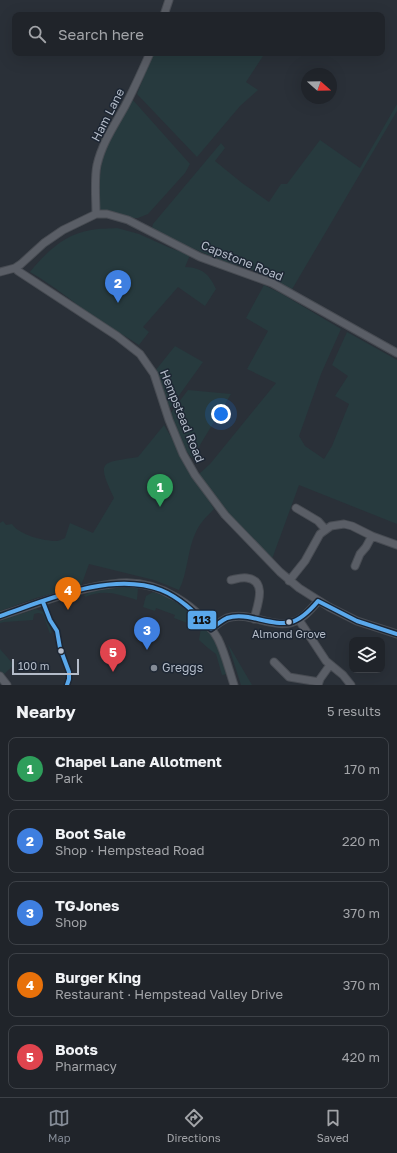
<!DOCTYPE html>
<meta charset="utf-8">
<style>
body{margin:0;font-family:"Golos Text",sans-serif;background:#282c32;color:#f1f3f6}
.controls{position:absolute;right:12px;bottom:12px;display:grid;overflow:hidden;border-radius:8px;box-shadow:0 4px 16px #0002}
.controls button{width:36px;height:36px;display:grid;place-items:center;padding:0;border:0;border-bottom:1px solid #3d4147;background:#20242a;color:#f1f3f6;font:20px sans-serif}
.compass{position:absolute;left:301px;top:68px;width:36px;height:36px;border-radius:50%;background:#20242a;box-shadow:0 4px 16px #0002;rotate:110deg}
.scale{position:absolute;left:12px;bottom:10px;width:67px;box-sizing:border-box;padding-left:4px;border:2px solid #b4bcc9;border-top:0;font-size:11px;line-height:14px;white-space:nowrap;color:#b4bcc9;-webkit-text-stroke:3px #1d2633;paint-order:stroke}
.you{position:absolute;left:221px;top:414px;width:14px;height:14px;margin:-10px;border:3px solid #fff;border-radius:50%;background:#1a73e8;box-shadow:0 0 0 6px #1a73e833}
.badge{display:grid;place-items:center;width:26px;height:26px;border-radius:50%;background:#848b96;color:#fff;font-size:13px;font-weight:700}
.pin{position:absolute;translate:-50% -33px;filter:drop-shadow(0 1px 2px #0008)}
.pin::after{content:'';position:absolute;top:21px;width:14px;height:12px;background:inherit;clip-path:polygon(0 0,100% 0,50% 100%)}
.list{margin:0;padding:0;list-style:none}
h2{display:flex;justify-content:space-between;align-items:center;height:52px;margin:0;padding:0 16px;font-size:17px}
h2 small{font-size:13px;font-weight:400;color:#a2a4a8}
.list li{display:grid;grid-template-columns:26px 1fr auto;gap:12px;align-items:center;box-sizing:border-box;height:64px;margin:0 8px 8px;padding:0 8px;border:1px solid #3d4147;border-radius:8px}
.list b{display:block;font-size:15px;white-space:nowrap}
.list p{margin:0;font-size:13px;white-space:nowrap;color:#a2a4a8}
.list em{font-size:13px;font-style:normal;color:#a2a4a8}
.icon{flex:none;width:22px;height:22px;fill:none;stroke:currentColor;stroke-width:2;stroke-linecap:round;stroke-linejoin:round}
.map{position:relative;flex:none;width:397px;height:685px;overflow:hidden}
.search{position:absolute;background:#20242a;box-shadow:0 4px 16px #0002;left:12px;right:12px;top:12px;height:44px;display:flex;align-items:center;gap:10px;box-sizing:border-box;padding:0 14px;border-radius:8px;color:#a2a4a8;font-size:15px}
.sheet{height:412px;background:#20242a}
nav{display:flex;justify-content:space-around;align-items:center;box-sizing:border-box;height:56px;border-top:1px solid #3d4147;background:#20242a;font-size:11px;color:#a2a4a8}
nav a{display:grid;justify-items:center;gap:2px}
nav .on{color:#848b96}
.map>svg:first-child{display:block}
.green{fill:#273a3e}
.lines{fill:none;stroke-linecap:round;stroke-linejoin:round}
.minor-casing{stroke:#484c53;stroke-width:9}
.minor{stroke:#5a5e66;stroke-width:7}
.bus-1-casing{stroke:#1d2633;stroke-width:7}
.bus-1{stroke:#5aa8eb;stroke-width:4}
.bus-dot{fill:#b4bcc9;stroke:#1d2633;stroke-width:1.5}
.poi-dot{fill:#848b96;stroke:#1d2633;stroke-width:1.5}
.labels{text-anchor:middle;stroke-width:3;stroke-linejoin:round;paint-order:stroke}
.bus-label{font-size:11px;fill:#b4bcc9;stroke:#1d2633}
.street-label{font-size:12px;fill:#b4bcc9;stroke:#1d2633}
.poi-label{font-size:12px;fill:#b4bcc9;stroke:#1d2633;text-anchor:start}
.line-badge{stroke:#1d2633;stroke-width:1.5}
.pale-badge-label{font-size:11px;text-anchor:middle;font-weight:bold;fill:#111}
</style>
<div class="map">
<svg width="397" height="685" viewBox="0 0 397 685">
<rect width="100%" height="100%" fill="#2a3038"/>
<path class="green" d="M153,53H265L246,82L258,90L240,106L197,157L137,94Z
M132,99L190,164L185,173L148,214L138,218H126L102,211L97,205L102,158L105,146Z
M397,104V111L291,291L259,272L220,260L178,242L155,232L152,228L153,224L221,143L225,148L215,161L242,183L269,202L281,184H287L320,140L360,168Z
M117,228L139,234L170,248L190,255L185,267C203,268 209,274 216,289L205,306L178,287L143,327L149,332L139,345C124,335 108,327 94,317C73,302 53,285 30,272C46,252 65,234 91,230C100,228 109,229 117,228Z
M264,285L282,294L341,329L321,374L299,436L305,446L324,459L332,446L349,404L335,396L348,376L332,365L347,332L397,360V524L299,485L272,559L226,512L199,474L210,464L276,383L247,369L268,331L246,318Z
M175,346L203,362L170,408L155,371Z
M188,390L231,394L192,458L182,446L170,414Z
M164,425L214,509C206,517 199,524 195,534C187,552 188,572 179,590L154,580L89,564L81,586L36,598L0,611V523L3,521L6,525L12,524C19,535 44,541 56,541C59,541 62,539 65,538L70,523L93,533L114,498C96,460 101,463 138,457Z
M124,587L138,588L137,600C117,594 104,589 85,597L84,595L93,591Z
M153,592L169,598L186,608L200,622L215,638L228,674L222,675L216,654L208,648L199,640L201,628L174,618L175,615L156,608L155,611L143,607L146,596Z
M36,609L44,612L52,632L50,634L43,614L38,613L34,614L33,620L4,622L0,623V621Z
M228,644L252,685H241Z
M0,649L14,665L3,675L0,671Z"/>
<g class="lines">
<g class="minor-casing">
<path id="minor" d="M164,15L169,0
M96,214C96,199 94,179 97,165C102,143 114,126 125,106C134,89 142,71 150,53
M15,268L18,271L117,336L140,354L154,374L169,420L183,454L195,475L225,515L280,572L299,588L329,607L357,621L397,634
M0,272L15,268L21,264L44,243L63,230L96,214H107L128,220L200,257L272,283L397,353
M296,508L318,521L325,529
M355,566L360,554L366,547L372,536
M231,580C236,579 242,577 247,578C268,581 257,606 254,619
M289,581L305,561L320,534L331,526L344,524L352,526L372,536L397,545
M0,616C37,604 81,586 120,583C159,580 199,606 218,639C225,653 229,670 234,685
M299,620L326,661L343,675L351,685
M211,629C216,625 221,621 227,618C250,610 275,632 298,620C306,616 312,608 318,601
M274,662L289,677L319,682
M0,676L7,685
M318,685L320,679L330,665"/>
</g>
<use href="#minor" class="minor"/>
<g class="bus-1-casing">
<path id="bus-1" d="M43,602L50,620L57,631L60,648L69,672V679L67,685
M0,616C47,600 111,571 161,590C181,598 196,614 211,629C216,625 221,621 227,618C233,616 241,616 248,617C283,624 293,631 318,601L357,621L397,634"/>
</g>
<use href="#bus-1" class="bus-1"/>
</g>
<g class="bus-dot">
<circle cx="289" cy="622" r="3.5"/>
<circle cx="61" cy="651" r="3.5"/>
</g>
<circle class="poi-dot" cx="154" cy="668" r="4"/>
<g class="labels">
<g class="bus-label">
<text x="289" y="638">Almond Grove</text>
</g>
<g class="street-label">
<text transform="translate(108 115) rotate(-63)" y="4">Ham Lane</text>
<text transform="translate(242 261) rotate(22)" y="4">Capstone Road</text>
<text transform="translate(182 416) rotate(68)" y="4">Hempstead Road</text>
</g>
<g class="poi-label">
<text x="162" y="672">Greggs</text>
</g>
</g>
<rect class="line-badge" x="187" y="610" width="30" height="20" rx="4" fill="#5aa8eb"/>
<g class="pale-badge-label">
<text x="202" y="624">113</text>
</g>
</svg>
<div class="controls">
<button><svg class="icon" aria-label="layers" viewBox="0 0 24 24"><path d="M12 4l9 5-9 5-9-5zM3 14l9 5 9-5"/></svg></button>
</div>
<svg class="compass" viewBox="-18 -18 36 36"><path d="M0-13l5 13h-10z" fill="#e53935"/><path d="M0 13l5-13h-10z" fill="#a2a4a8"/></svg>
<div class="scale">100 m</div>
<div class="you"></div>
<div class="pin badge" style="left:160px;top:507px;background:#2e9e5b">1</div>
<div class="pin badge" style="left:118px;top:303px;background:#3f7fe0">2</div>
<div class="pin badge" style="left:147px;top:650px;background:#3f7fe0">3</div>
<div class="pin badge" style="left:68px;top:610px;background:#e8710a">4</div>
<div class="pin badge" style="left:113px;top:672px;background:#e0444e">5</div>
<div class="search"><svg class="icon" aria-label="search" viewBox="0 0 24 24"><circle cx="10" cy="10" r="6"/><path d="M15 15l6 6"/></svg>Search here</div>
</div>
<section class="sheet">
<h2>Nearby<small>5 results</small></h2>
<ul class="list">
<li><span class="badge" style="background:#2e9e5b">1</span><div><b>Chapel Lane Allotment</b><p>Park</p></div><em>170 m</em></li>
<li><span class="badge" style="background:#3f7fe0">2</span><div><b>Boot Sale</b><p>Shop · Hempstead Road</p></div><em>220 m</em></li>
<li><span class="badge" style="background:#3f7fe0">3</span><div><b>TGJones</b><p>Shop</p></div><em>370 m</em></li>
<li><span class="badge" style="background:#e8710a">4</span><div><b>Burger King</b><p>Restaurant · Hempstead Valley Drive</p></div><em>370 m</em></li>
<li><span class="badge" style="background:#e0444e">5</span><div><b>Boots</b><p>Pharmacy</p></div><em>420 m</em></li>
</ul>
</section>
<nav>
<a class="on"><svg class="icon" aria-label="map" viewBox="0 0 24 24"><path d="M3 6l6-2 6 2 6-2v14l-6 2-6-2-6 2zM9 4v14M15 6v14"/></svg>Map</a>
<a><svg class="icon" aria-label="directions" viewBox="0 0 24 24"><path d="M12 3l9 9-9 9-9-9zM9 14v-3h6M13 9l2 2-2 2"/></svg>Directions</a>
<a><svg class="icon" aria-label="saved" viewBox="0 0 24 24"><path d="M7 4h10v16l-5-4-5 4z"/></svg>Saved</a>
</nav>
